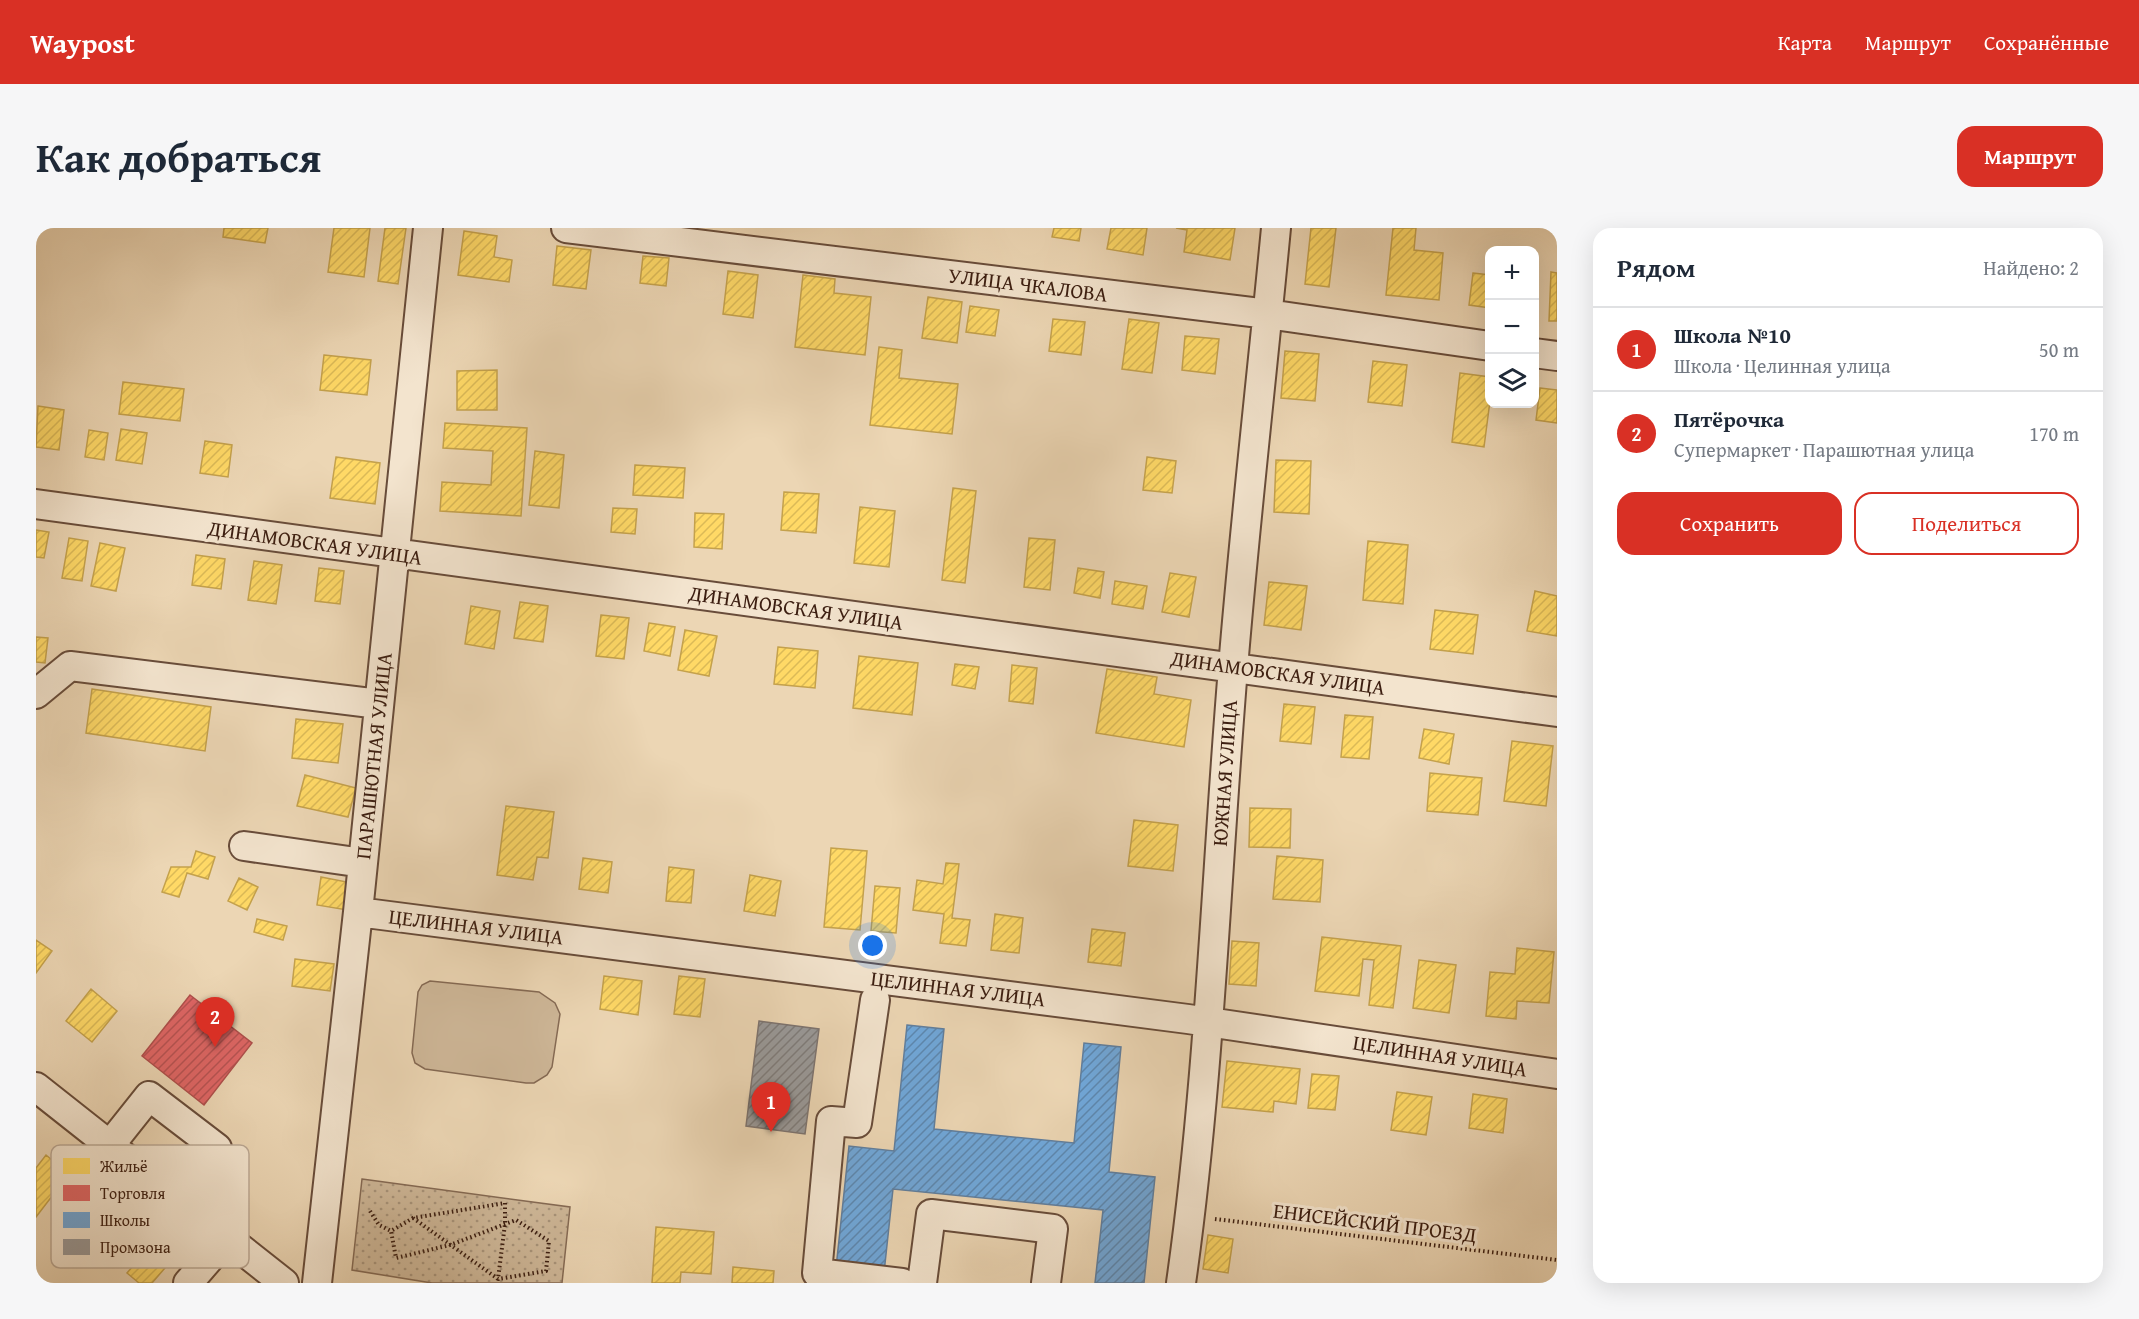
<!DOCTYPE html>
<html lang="ru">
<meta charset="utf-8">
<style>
body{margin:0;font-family:"Gentium Book Plus",serif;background:#f6f6f7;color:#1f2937}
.controls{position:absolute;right:18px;top:18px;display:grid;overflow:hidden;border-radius:12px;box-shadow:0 6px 24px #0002}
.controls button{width:54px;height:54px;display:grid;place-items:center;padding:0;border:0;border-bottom:2px solid #e0e1e3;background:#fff;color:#1f2937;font:30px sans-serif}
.you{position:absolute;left:837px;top:718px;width:21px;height:21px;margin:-15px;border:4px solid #fff;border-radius:50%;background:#1a73e8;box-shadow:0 0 0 9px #1a73e833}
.badge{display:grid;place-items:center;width:39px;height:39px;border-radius:50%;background:#d93025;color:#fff;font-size:20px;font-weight:700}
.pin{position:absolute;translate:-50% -50px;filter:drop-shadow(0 2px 3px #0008)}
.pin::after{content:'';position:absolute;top:32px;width:21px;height:18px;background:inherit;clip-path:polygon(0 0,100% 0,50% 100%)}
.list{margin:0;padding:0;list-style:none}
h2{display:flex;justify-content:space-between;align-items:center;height:78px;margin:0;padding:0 24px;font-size:26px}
h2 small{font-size:20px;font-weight:400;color:#747a83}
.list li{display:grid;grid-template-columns:39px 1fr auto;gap:18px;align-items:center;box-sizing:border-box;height:84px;padding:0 24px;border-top:2px solid #e0e1e3}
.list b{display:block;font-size:22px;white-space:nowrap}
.list p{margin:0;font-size:20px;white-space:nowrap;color:#747a83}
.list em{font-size:20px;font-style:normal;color:#747a83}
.actions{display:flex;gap:12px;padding:18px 24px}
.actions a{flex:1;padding:14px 0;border:2px solid #d93025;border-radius:18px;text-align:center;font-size:21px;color:#d93025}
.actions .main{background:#d93025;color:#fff}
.icon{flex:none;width:33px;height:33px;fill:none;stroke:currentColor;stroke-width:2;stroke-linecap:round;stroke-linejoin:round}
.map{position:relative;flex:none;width:1521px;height:1055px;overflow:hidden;border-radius:18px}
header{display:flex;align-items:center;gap:36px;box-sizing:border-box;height:84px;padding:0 30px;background:#d93025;color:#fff}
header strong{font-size:28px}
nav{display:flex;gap:33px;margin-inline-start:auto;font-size:21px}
.intro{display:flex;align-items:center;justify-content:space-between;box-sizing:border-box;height:144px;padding:0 36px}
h1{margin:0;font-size:42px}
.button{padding:15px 27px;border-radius:18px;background:#d93025;color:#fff;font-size:21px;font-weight:700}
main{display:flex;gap:36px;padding:0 36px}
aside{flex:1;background:#fff;border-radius:18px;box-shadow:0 6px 24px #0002}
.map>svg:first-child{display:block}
.grass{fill:url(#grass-dots);stroke:#856a54;stroke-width:1.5}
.pitch{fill:#ceb798;stroke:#856a54;stroke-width:1.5}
.homes{fill:url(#homes-hatch);stroke:#c4a14c;stroke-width:1.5}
.shops{fill:url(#shops-hatch);stroke:#af504c;stroke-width:1.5}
.schools{fill:url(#schools-hatch);stroke:#607f9f;stroke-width:1.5}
.industry{fill:url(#industry-hatch);stroke:#7d7470;stroke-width:1.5}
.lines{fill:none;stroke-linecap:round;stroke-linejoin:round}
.minor-casing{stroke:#684c3a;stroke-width:32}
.path{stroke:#3c1e11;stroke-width:4;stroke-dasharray:1.5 3;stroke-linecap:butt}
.minor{stroke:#f3e4ce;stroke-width:28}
.labels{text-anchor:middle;stroke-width:6;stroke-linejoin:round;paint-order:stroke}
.street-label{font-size:21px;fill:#3c1e11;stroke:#f3e4ce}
.key{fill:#f3e4ce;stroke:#bca995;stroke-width:1.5}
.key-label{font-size:16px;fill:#3c1e11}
</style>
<header>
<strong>Waypost</strong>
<nav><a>Карта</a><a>Маршрут</a><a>Сохранённые</a></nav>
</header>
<div class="intro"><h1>Как добраться</h1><a class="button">Маршрут</a></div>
<main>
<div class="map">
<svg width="1521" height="1055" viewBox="0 0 1521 1055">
<defs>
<pattern id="grass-dots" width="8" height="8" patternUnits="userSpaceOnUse" patternTransform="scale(1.5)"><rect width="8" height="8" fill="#ceb798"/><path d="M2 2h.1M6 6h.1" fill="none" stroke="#a8947b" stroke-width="1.8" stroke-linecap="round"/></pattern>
<pattern id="homes-hatch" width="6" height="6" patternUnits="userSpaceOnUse" patternTransform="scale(1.5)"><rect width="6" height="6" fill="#ffd966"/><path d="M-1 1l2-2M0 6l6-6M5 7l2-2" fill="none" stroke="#dbba57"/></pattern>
<pattern id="shops-hatch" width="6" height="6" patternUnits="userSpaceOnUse" patternTransform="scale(1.5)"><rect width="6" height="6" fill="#e06666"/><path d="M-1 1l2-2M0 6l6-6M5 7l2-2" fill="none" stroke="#b75353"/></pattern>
<pattern id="schools-hatch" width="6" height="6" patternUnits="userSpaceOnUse" patternTransform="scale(1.5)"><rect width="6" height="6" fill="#6fa8dc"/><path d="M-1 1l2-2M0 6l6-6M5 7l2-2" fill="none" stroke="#5c88b1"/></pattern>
<pattern id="industry-hatch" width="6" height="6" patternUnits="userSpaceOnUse" patternTransform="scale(1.5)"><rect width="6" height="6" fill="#999"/><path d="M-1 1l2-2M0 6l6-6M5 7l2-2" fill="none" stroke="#7e7c7b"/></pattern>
</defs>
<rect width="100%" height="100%" fill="#ecd6b4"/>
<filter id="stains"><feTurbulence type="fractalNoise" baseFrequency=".00333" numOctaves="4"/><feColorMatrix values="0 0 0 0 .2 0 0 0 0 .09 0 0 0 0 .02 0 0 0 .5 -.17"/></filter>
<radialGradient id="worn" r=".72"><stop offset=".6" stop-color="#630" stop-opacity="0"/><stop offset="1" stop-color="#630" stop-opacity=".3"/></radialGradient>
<path class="grass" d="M326,951L534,979L526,1055H396L316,1042Z"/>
<path class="pitch" d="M394,753L503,764L519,775L524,786L516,839L511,847L498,855H490L389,841L379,835L376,825L382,764L386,757Z"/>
<path class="homes" d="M188,0H232L229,15L187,9Z
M298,0H334L328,49L292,44Z
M349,0H370L362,56L342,53Z
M1018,0H1045L1043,13L1016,9Z
M1075,0H1111L1107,27L1071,21Z
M1140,0H1199L1194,32L1148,24L1151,2Z
M1275,0H1300L1293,59L1269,56Z
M1357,0H1380L1378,22L1407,25L1403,72L1350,67Z
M428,3L461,8L458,29L476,32L473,54L422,47Z
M521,18L555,22L550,61L517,57Z
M607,28L633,30L630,58L604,55Z
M692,43L722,47L717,90L687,86Z
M1515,44L1521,45V93H1513Z
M1437,45L1454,47V80L1433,77Z
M767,47L799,51L798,65L835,69L829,127L759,119Z
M892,69L926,74L921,115L886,110Z
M934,78L963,82L959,108L930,104Z
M1017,91L1049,94L1045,127L1013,123Z
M1093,91L1123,95L1116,145L1086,141Z
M1149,108L1183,111L1179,146L1146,142Z
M843,119L866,122L863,150L922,156L916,206L834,197Z
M1249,123L1283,126L1279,173L1245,170Z
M288,127L335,132L331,167L284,162Z
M1337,133L1371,137L1366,178L1332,174Z
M461,142V182H421V143Z
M1424,145L1454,149V173L1448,219L1416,214Z
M87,154L148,161L144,193L83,186Z
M1504,160L1521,162V195L1500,192Z
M2,178L28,182L23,222L0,219Z
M409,195L491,200L485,288L404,283L406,254L455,257L457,223L407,220Z
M85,201L111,205L106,236L80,232Z
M53,202L72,205L68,232L49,229Z
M169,213L196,217L192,249L164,245Z
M499,223L528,227L523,280L493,277Z
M300,229L344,235L339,276L294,270Z
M1111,229L1140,233L1136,265L1107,262Z
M1240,232L1275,233L1273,286L1238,284Z
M599,237L649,240L647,270L597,267Z
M917,260L940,263L929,355L906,352Z
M748,264L783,266L780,305L745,302Z
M824,279L859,283L853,339L818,335Z
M577,280L601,281L599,306L575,304Z
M659,285L688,286L686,321L658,319Z
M0,302L13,304L8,330L0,329Z
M33,310L52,313L46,353L26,350Z
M993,310L1019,312L1014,362L988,359Z
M1332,313L1372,317L1367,376L1327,372Z
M64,315L89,320L80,363L55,358Z
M160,327L189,331L185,361L156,357Z
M218,333L246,337L240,376L212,372Z
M283,340L308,343L304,376L279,373Z
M1042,340L1068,344L1064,370L1038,365Z
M1134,345L1160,349L1153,389L1126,384Z
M1079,353L1111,358L1107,381L1076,376Z
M1233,354L1271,358L1265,402L1228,397Z
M1499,363L1521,368V408L1491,403Z
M484,374L512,378L507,414L478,410Z
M435,378L464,383L458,421L429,416Z
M1399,382L1442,387L1437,426L1394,421Z
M565,387L593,390L588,431L560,428Z
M613,395L639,399L634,428L608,423Z
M649,402L681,408L673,448L642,442Z
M0,409L12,410L9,435L0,434Z
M742,419L782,423L779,460L738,456Z
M823,428L882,435L876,487L817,480Z
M919,436L943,439L939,461L916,457Z
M976,437L1001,440L997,476L973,473Z
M1071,441L1121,449L1118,466L1155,472L1148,519L1060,505Z
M56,461L175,479L169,523L50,505Z
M1248,476L1279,479L1275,516L1244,513Z
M1309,487L1337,489L1333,531L1305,529Z
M260,491L307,496L302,535L256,530Z
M1388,501L1418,506L1413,536L1383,530Z
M1476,513L1517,518L1510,578L1468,573Z
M1394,545L1446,550L1442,587L1391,583Z
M269,547L320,560L312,589L261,578Z
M470,578L518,584L512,630L501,629L497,652L461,647Z
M1214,580L1255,581L1254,620L1213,619Z
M1098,592L1142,597L1137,643L1092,638Z
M795,620L831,623L824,702L788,699Z
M160,623L179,629L172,651L151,645L143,669L126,664L135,639H155Z
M1241,628L1287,632L1284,674L1237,671Z
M547,630L576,634L572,665L543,661Z
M910,635L923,636L916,690L934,692L930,718L904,715L908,686L877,682L881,652L907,656Z
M633,639L658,642L655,675L630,673Z
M714,647L745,653L739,688L708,683Z
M285,649L316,655L311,682L281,677Z
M203,650L222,659L211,682L192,673Z
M839,658L864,660L860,705L835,703Z
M959,686L987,690L983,725L955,722Z
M221,691L251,698L247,712L218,704Z
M1056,701L1089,705L1085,738L1052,734Z
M1286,709L1365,718L1357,780L1333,777L1338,732L1327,731L1323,768L1279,763Z
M0,712L16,723L0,745Z
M1196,713L1223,715L1220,758L1193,756Z
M1481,720L1518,724L1513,775L1481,773L1480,791L1450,788L1454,744L1479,746Z
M259,731L298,736L294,763L256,758Z
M1383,732L1420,737L1413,785L1377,780Z
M568,748L606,753L602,787L564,781Z
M643,748L669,751L664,789L638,786Z
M55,761L81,783L56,814L30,793Z
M1191,833L1264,841L1260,876L1238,873L1237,884L1186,879Z
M1276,846L1303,848L1299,882L1272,880Z
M1361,864L1396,869L1390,907L1355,902Z
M1437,866L1471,871L1467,905L1433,900Z
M10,927L33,946L0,989V940Z
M620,999L678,1004L675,1046L645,1044L644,1055H616Z
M1172,1007L1197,1011L1192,1045L1167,1041Z
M122,1009L141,1026L116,1055H103L91,1045Z
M697,1039L738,1043L737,1055H696Z"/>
<path class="shops" d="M154,767L216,815L168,877L106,828Z"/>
<path class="schools" d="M871,797L908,801L898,901L1038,915L1048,815L1085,819L1073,944L1119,949L1108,1055H1059L1067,982L857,961L848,1045L800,1040L813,918L858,923Z"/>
<path class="industry" d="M723,793L783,801L769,906L710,898Z"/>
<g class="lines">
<g class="minor-casing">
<path id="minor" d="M530,0L1232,86L1454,118
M1498,125L1521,128
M0,276L1521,484
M0,466L34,438L343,476
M208,618L327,635
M322,684L1152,791L1521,846
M839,772L821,895L795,893L781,1045L866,1055
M0,859L248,1055
M74,917L113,868L181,920L142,971
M152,1055L191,1010
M281,1055L322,684L392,0
M886,1055L895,986L1017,1001L1010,1055
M1145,1055C1174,851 1180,645 1197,440C1209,293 1226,147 1240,0"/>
</g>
<path class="path" d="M334,983L343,997L355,1003
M377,990L462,1051L510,1043L513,1013L480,992L414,1017L360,1030L355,1003L377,990L469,975V996L462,1051L461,1055
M1179,991L1521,1032"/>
<use href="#minor" class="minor"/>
</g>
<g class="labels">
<g class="street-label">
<text transform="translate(992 57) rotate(7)" y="7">УЛИЦА ЧКАЛОВА</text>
<text transform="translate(279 315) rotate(8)" y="7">ДИНАМОВСКАЯ УЛИЦА</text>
<text transform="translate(760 380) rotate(8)" y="7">ДИНАМОВСКАЯ УЛИЦА</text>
<text transform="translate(1242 445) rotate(8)" y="7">ДИНАМОВСКАЯ УЛИЦА</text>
<text transform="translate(338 528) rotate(-84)" y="7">ПАРАШЮТНАЯ УЛИЦА</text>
<text transform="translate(1189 545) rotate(-86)" y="7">ЮЖНАЯ УЛИЦА</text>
<text transform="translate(440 699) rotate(7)" y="7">ЦЕЛИННАЯ УЛИЦА</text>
<text transform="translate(922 761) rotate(7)" y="7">ЦЕЛИННАЯ УЛИЦА</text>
<text transform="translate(1404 828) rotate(9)" y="7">ЦЕЛИННАЯ УЛИЦА</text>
<text transform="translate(1339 995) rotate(7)" y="7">ЕНИСЕЙСКИЙ ПРОЕЗД</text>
</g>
</g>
<rect x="15" y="917" width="198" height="123" rx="9" class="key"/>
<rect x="27" y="930" width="27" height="16" fill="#ffd966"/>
<rect x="27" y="957" width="27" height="16" fill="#e06666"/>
<rect x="27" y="984" width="27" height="16" fill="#6fa8dc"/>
<rect x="27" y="1011" width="27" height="16" fill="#999"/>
<g class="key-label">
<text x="64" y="944">Жильё</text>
<text x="64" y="971">Торговля</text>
<text x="64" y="998">Школы</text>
<text x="64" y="1025">Промзона</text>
</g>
<rect width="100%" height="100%" filter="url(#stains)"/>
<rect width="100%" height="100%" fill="url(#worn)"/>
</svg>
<div class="controls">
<button>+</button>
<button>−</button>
<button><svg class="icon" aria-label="layers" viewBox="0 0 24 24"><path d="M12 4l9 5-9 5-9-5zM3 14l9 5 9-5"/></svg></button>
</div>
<div class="you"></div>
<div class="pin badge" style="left:735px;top:904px">1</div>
<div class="pin badge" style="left:179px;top:819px">2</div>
</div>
<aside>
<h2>Рядом<small>Найдено: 2</small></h2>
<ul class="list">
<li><span class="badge">1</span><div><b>Школа №10</b><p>Школа · Целинная улица</p></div><em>50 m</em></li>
<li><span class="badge">2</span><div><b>Пятёрочка</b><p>Супермаркет · Парашютная улица</p></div><em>170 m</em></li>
</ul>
<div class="actions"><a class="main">Сохранить</a><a>Поделиться</a></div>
</aside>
</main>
